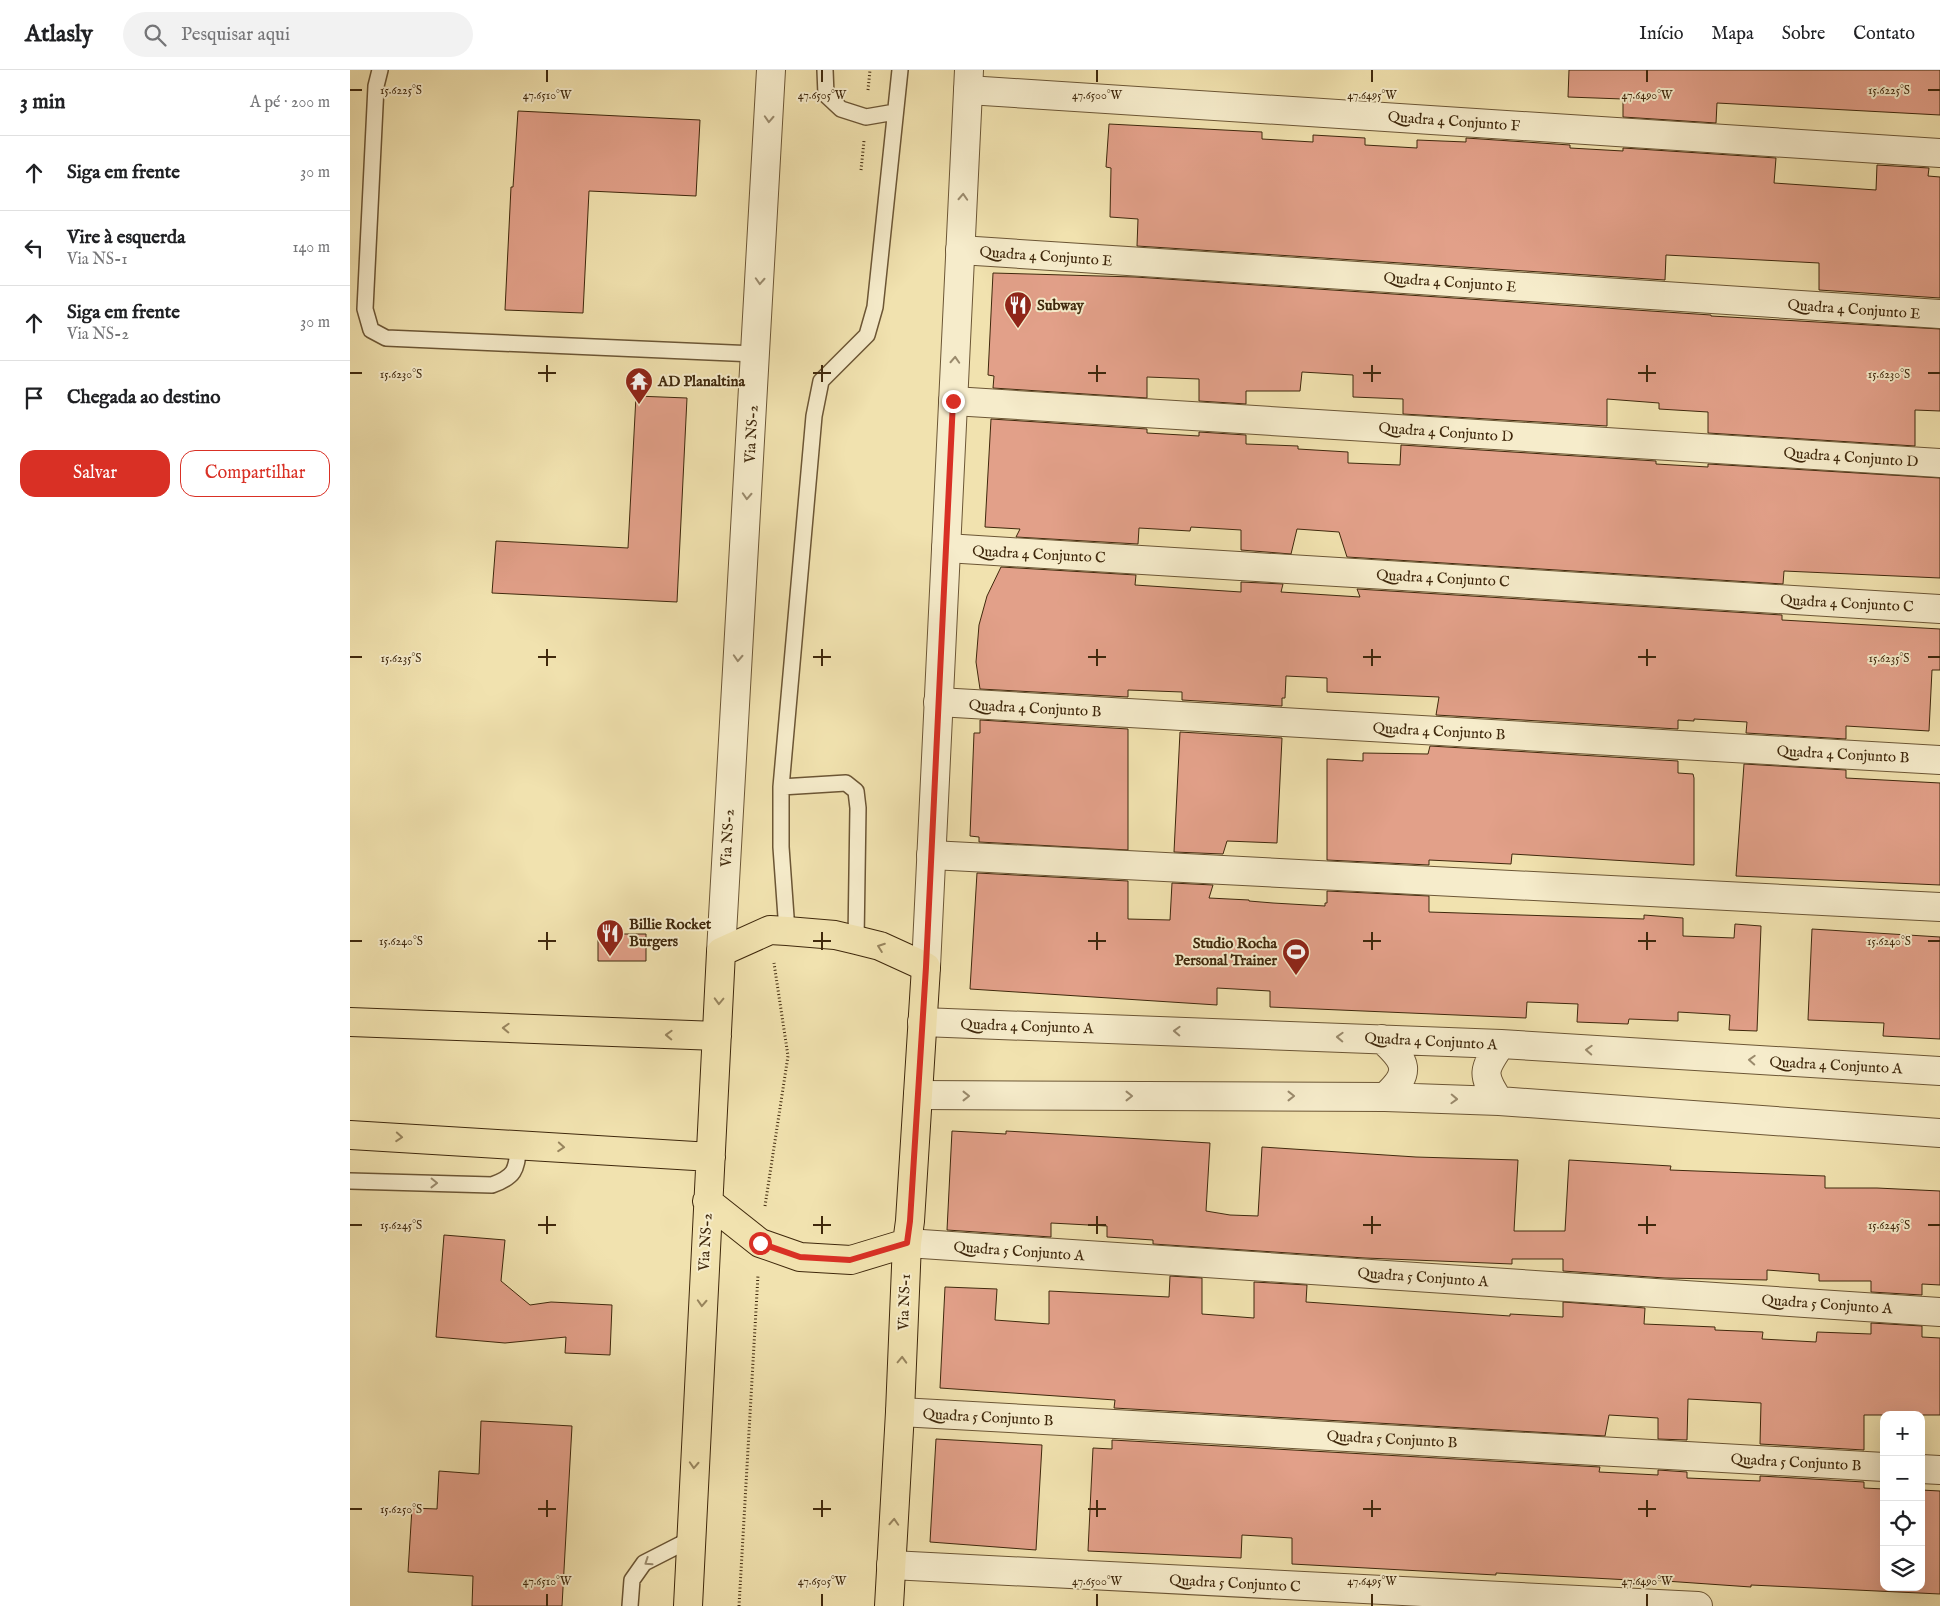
<!DOCTYPE html>
<html lang="pt">
<meta charset="utf-8">
<style>
body{margin:0;font-family:"IM FELL English",serif;background:#f2f2f2;color:#202124}
.controls{position:absolute;right:15px;bottom:15px;display:grid;overflow:hidden;border-radius:10px;box-shadow:0 5px 20px #0002}
.controls button{width:45px;height:45px;display:grid;place-items:center;padding:0;border:0;border-bottom:1px solid #e0e0e0;background:#fff;color:#202124;font:25px sans-serif}
.stop{position:absolute;width:15px;height:15px;margin:-11px;border:4px solid #d93025;border-radius:50%;background:#fff}
.stop.end{background:#d93025;border-color:#fff;box-shadow:0 1px 5px #0008}
.list{margin:0;padding:0;list-style:none}
h2{display:flex;justify-content:space-between;align-items:center;height:65px;margin:0;padding:0 20px;font-size:21px}
h2 small{font-size:16px;font-weight:400;color:#757577}
.list li{display:grid;grid-template-columns:32px 1fr auto;gap:15px;align-items:center;box-sizing:border-box;height:75px;padding:0 20px;border-top:1px solid #e0e0e0}
.list b{display:block;font-size:19px;white-space:nowrap}
.list p{margin:0;font-size:16px;white-space:nowrap;color:#757577}
.list em{font-size:16px;font-style:normal;color:#757577}
.actions{display:flex;gap:10px;padding:15px 20px}
.actions a{flex:1;padding:11px 0;border:1px solid #d93025;border-radius:15px;text-align:center;font-size:18px;color:#d93025}
.actions .main{background:#d93025;color:#fff}
.icon{flex:none;width:28px;height:28px;fill:none;stroke:currentColor;stroke-width:2;stroke-linecap:round;stroke-linejoin:round}
.map{position:relative;flex:none;width:1590px;height:1536px;overflow:hidden}
header{display:flex;align-items:center;gap:30px;box-sizing:border-box;height:70px;padding:0 25px;background:#fff;border-bottom:1px solid #e0e0e0}
header strong{font-size:24px}
nav{display:flex;gap:28px;margin-inline-start:auto;font-size:18px}
.search{width:350px;height:45px;background:#f2f2f2;display:flex;align-items:center;gap:12px;box-sizing:border-box;padding:0 18px;border-radius:28px;color:#757577;font-size:19px}
main{display:flex}
aside{flex:1;background:#fff}
.map>svg:first-child{display:block}
.building{fill:#e2a089;stroke:#3f280c}
.lines{fill:none;stroke-linecap:round;stroke-linejoin:round}
.service-casing{stroke:#6c5635;stroke-width:18}
.minor-casing{stroke:#6c5635;stroke-width:30}
.tertiary-casing{stroke:#6c5635;stroke-width:30}
.primary-casing{stroke:#3f280c;stroke-width:30}
.path{stroke:#3f280c;stroke-width:3;stroke-dasharray:1 2.5;stroke-linecap:butt}
.service{stroke:#f6eccb;stroke-width:15}
.minor{stroke:#f6eccb;stroke-width:28}
.tertiary{stroke:#f6eccb;stroke-width:28}
.primary{stroke:#f1e2af;stroke-width:28}
.oneway{stroke:#9a8a6c}
.oneway2{stroke:#98855e}
.route{stroke:#d93025;stroke-width:6}
.ticks{fill:none;stroke:#3f280c;stroke-width:2}
.labels{text-anchor:middle;stroke-width:4;stroke-linejoin:round;paint-order:stroke}
.street-label{font-size:15px;fill:#3f280c;stroke:#f6eccb}
.poi-label{font-size:15px;font-weight:bold;fill:#3f280c;stroke:#f6eccb;text-anchor:start}
.ticks-label{font-size:12px;text-anchor:middle;fill:#3f280c;stroke:#f6eccb;stroke-width:4;stroke-linejoin:round;paint-order:stroke}
</style>
<header>
<strong>Atlasly</strong>
<div class="search"><svg class="icon" aria-label="search" viewBox="0 0 24 24"><circle cx="10" cy="10" r="6"/><path d="M15 15l6 6"/></svg>Pesquisar aqui</div>
<nav><a>Início</a><a>Mapa</a><a>Sobre</a><a>Contato</a></nav>
</header>
<main>
<aside>
<h2>3 min<small>A pé · 200 m</small></h2>
<ul class="list">
<li><svg class="icon" aria-label="ahead" viewBox="0 0 24 24"><path d="M12 20V5M6 11l6-6 6 6"/></svg><div><b>Siga em frente</b></div><em>30 m</em></li>
<li><svg class="icon" aria-label="left" viewBox="0 0 24 24"><path d="M17 20v-9H6M10 6l-5 5 5 5"/></svg><div><b>Vire à esquerda</b><p>Via NS-1</p></div><em>140 m</em></li>
<li><svg class="icon" aria-label="ahead" viewBox="0 0 24 24"><path d="M12 20V5M6 11l6-6 6 6"/></svg><div><b>Siga em frente</b><p>Via NS-2</p></div><em>30 m</em></li>
<li><svg class="icon" aria-label="arrive" viewBox="0 0 24 24"><path d="M6 21V4h12l-3 4 3 4H6"/></svg><div><b>Chegada ao destino</b></div></li>
</ul>
<div class="actions"><a class="main">Salvar</a><a>Compartilhar</a></div>
</aside>
<div class="map">
<svg width="1590" height="1536" viewBox="0 0 1590 1536">
<rect width="100%" height="100%" fill="#f1e2af"/>
<filter id="stains"><feTurbulence type="fractalNoise" baseFrequency=".004" numOctaves="4"/><feColorMatrix values="0 0 0 0 .2 0 0 0 0 .09 0 0 0 0 .02 0 0 0 .5 -.17"/></filter>
<radialGradient id="worn" r=".72"><stop offset=".6" stop-color="#630" stop-opacity="0"/><stop offset="1" stop-color="#630" stop-opacity=".3"/></radialGradient>
<path class="building" d="M1219,0H1590V45L1367,33L1366,53L1273,47V29L1218,27Z
M168,41L350,50L346,126L239,121L233,243L155,240L161,117H163Z
M759,54L912,62V69L963,72V65L1015,68V75L1067,78V70L1116,72V68L1220,75V78L1273,81V78L1426,88L1424,113L1526,120L1527,95L1579,98L1578,106L1590,107V228L1469,220V193L1316,185L1315,210L787,176L788,149L760,147L761,98L756,97Z
M643,203L785,207L1361,245V246L1590,259V341L1565,340V376L1358,363V342L1309,339V333L1257,329V356L1053,344V329L1003,327V305L952,302L950,321H896V334L849,331V309L797,307V328L643,318L644,306L638,305Z
M286,326L337,328L327,532L142,523L146,471L278,478Z
M641,349L797,359V363L849,366V362L896,365V374L948,376V379L998,382V393L1050,395L1051,375L1306,391V394L1358,397V394L1590,408V508L1434,501L1433,514L997,487L989,462L947,459L941,484L891,480V460L841,457L840,461L789,458L788,474L666,467L670,459L635,457Z
M651,497L786,505L785,515L891,522V512L933,514L931,522L1010,527L1007,519L1432,545V550L1590,559V600H1582L1579,661L1496,656V669L1396,663L1397,652L1344,649V651L1328,650V659L1086,645L1089,627L977,622V608L936,606L935,628H932V636L832,630V622L778,620V627L630,619L626,592L629,555L637,526Z
M630,650L778,659V780L629,772V767L620,766L624,663H630Z
M830,662L932,668L927,773L877,771L873,784L824,782Z
M1080,676L1328,691V703L1343,704L1344,708V795L1162,784L1161,794L1079,790V795L977,790V689L1013,691V683L1078,684Z
M1394,694L1496,700V708L1590,713V815L1386,806Z
M627,803L778,811V849L820,850L822,813L863,815L859,828L899,830V831L923,833L975,836V833H977V821L1079,826V842L1294,849V845L1333,848V866L1384,868L1385,854L1411,856L1407,961L1379,960L1380,945L1328,942V951L1279,949L1278,954L1227,952L1228,934L1177,932L1176,948L920,937V921L867,918V935L620,919Z
M1462,859L1590,867V969L1533,966L1534,953L1458,950Z
M248,864H296V891H248Z
M602,1061L656,1064V1061L860,1073L856,1141L880,1145L908,1146L912,1077L1066,1087L1168,1090L1164,1161H1215L1219,1090L1321,1096L1320,1100L1475,1106V1118H1527L1590,1121V1215L1572,1214V1225L1521,1222V1211H1469V1204L1417,1200V1210L1315,1208L1213,1201V1189H1162V1194L1015,1188L803,1174V1170L757,1167V1156L701,1153V1167L597,1160Z
M94,1165L155,1170L151,1211L180,1235L201,1232L262,1235L260,1285L215,1283L216,1267L155,1273L86,1267Z
M820,1206L852,1208V1244L904,1248V1212L957,1215L956,1232L1160,1246V1244L1213,1247V1232L1295,1238L1294,1254L1365,1257V1260L1413,1262L1412,1269L1466,1272L1467,1262L1521,1264V1253L1572,1256V1267L1590,1268V1345H1514V1380L1410,1374L1411,1333L1338,1329L1337,1370L1308,1369V1348L1259,1345L1255,1366L764,1338L765,1330L590,1318L595,1217L647,1219L645,1250L699,1254V1221L819,1227Z
M131,1351L222,1356L212,1536H122L123,1506L58,1502L62,1438L87,1439L89,1401L129,1404Z
M586,1369L692,1375L686,1480L580,1472Z
M762,1370L1250,1397L1249,1402L1308,1405V1400L1337,1402V1408L1410,1411V1406L1514,1412V1418L1534,1419V1517H1571V1420L1590,1421V1524L1401,1515V1517L1301,1510L1300,1511L1146,1503V1505L942,1494V1468L892,1465L891,1488L738,1481L743,1378L762,1379Z"/>
<g class="lines">
<g class="service-casing">
<path id="service" d="M30,0L26,16L15,239L21,260L36,268L405,284
M475,0L476,25L491,39L516,47L545,42
M431,717L496,713L506,721L508,738L506,870
M437,861L431,777V717L464,346L471,311L517,265L525,237L550,0
M0,1111L142,1115C167,1106 166,1099 169,1075
M280,1536L282,1510L294,1493L341,1469"/>
</g>
<g class="minor-casing">
<path id="minor" d="M618,20L1590,83
M610,180L1590,244
M603,331L1590,393
M596,478L1590,539
M588,632L1590,690
M581,785L1590,837
M557,1173L1590,1242
M550,1342L1534,1397
M1571,1399L1590,1400
M541,1495L1348,1536"/>
</g>
<g class="tertiary-casing">
<path id="tertiary" d="M371,882L421,0
M576,897L619,0
M572,952L1151,974L1590,1001
M1032,969C1057,992 1062,1002 1035,1027
M568,1025L1035,1027L1149,1031L1590,1063
M1149,1031C1131,1004 1133,1000 1151,974"/>
</g>
<g class="primary-casing">
<path id="primary" d="M0,952L367,966
M0,1065L361,1087
M357,1131L410,1173L450,1187L501,1190L557,1173
M338,1536L371,882L420,860L437,861L485,865L506,870L530,876L576,897L560,1151L557,1173L550,1342L539,1536"/>
</g>
<path class="path" d="M518,20L520,0
M511,100L514,71
M415,1136L438,986L424,893
M389,1536L408,1205"/>
<use href="#service" class="service"/>
<use href="#minor" class="minor"/>
<use href="#tertiary" class="tertiary"/>
<use href="#primary" class="primary"/>
</g>
<defs><path id="oneway-chevron" d="M-2-3.5L2.5 0L-2 3.5" fill="none" stroke-width="1.6" stroke-linecap="round" stroke-linejoin="round" transform="scale(1.25)"/></defs>
<g class="oneway">
<use href="#oneway-chevron" transform="translate(419 49) rotate(93)"/>
<use href="#oneway-chevron" transform="translate(613 127) rotate(-87)"/>
<use href="#oneway-chevron" transform="translate(410 211) rotate(93)"/>
<use href="#oneway-chevron" transform="translate(605 290) rotate(-87)"/>
<use href="#oneway-chevron" transform="translate(397 426) rotate(93)"/>
<use href="#oneway-chevron" transform="translate(388 588) rotate(93)"/>
<use href="#oneway-chevron" transform="translate(827 961) rotate(-178)"/>
<use href="#oneway-chevron" transform="translate(990 967) rotate(-178)"/>
<use href="#oneway-chevron" transform="translate(1239 980) rotate(-177)"/>
<use href="#oneway-chevron" transform="translate(1402 990) rotate(-177)"/>
<use href="#oneway-chevron" transform="translate(616 1026)"/>
<use href="#oneway-chevron" transform="translate(779 1026)"/>
<use href="#oneway-chevron" transform="translate(941 1026)"/>
<use href="#oneway-chevron" transform="translate(1104 1029) rotate(2)"/>
<use href="#oneway-chevron" transform="translate(84 1113) rotate(1)"/>
<use href="#oneway-chevron" transform="translate(298 1492) rotate(146)"/>
</g>
<g class="oneway2">
<use href="#oneway-chevron" transform="translate(531 877) rotate(-160)"/>
<use href="#oneway-chevron" transform="translate(369 931) rotate(92)"/>
<use href="#oneway-chevron" transform="translate(156 958) rotate(-178)"/>
<use href="#oneway-chevron" transform="translate(319 965) rotate(-178)"/>
<use href="#oneway-chevron" transform="translate(49 1067) rotate(4)"/>
<use href="#oneway-chevron" transform="translate(211 1077) rotate(4)"/>
<use href="#oneway-chevron" transform="translate(352 1233) rotate(93)"/>
<use href="#oneway-chevron" transform="translate(552 1290) rotate(-88)"/>
<use href="#oneway-chevron" transform="translate(344 1395) rotate(93)"/>
<use href="#oneway-chevron" transform="translate(544 1452) rotate(-87)"/>
</g>
<g class="lines">
<path class="route" d="M410,1173L450,1187L500,1190L557,1173L560,1151L576,897L603,331"/>
</g>
<path class="ticks" d="M197,0V12M472,0V12M747,0V12M1022,0V12M1297,0V12M0,20H12M1578,20H1590M197,295V312M472,295V312M747,295V312M1022,295V312M1297,295V312M0,303H12M188,303H206M463,303H481M738,303H756M1013,303H1031M1288,303H1306M1578,303H1590M197,579V596M472,579V596M747,579V596M1022,579V596M1297,579V596M0,587H12M188,587H206M463,587H481M738,587H756M1013,587H1031M1288,587H1306M1578,587H1590M197,862V880M472,862V880M747,862V880M1022,862V880M1297,862V880M0,871H12M188,871H206M463,871H481M738,871H756M1013,871H1031M1288,871H1306M1578,871H1590M197,1146V1164M472,1146V1164M747,1146V1164M1022,1146V1164M1297,1146V1164M0,1155H12M188,1155H206M463,1155H481M738,1155H756M1013,1155H1031M1288,1155H1306M1578,1155H1590M197,1430V1447M472,1430V1447M747,1430V1447M1022,1430V1447M1297,1430V1447M0,1439H12M188,1439H206M463,1439H481M738,1439H756M1013,1439H1031M1288,1439H1306M197,1524V1536M472,1524V1536M747,1524V1536M1022,1524V1536M1297,1524V1536"/>
<defs>
<g id="restaurant-pin" transform="scale(1.4375)"><path d="M0 17L-7.5 6A9.5 9.5 0 1 1 7.5 6Z" fill="#8f2418" stroke="#f6eccb"/><path d="M-5-6h1v4h1v-4h1v4h1v-4h1v5L-1.5 .5V6h-2V.5L-5-1ZM5-6V6H3V1.5H1.5Q1.5-4 5-6Z" fill="#fff"/></g>
<g id="temple-pin" transform="scale(1.4375)"><path d="M0 17L-7.5 6A9.5 9.5 0 1 1 7.5 6Z" fill="#8f2418" stroke="#f6eccb"/><path d="M0-6L5-2H3V0L6.5 2.5H4V6H1.5V3h-3V6H-4V2.5H-6.5L-3 0V-2H-5Z" fill="#fff"/></g>
<g id="stadium-pin" transform="scale(1.4375)"><path d="M0 17L-7.5 6A9.5 9.5 0 1 1 7.5 6Z" fill="#8f2418" stroke="#f6eccb"/><path d="M0-5a6.5 5 0 1 0 0 10a6.5 5 0 1 0 0-10ZM-3.5-1.8h7v3.6h-7Z" fill="#fff"/></g>
</defs>
<g fill-rule="evenodd">
<use href="#restaurant-pin" x="668" y="235"/>
<use href="#temple-pin" x="289" y="311"/>
<use href="#restaurant-pin" x="260" y="863"/>
<use href="#stadium-pin" x="946" y="882"/>
</g>
<g class="labels">
<g class="street-label">
<text transform="translate(1104 51) rotate(4)" y="5">Quadra 4 Conjunto F</text>
<text transform="translate(696 186) rotate(4)" y="5">Quadra 4 Conjunto E</text>
<text transform="translate(1100 212) rotate(4)" y="5">Quadra 4 Conjunto E</text>
<text transform="translate(1504 239) rotate(4)" y="5">Quadra 4 Conjunto E</text>
<text transform="translate(1096 362) rotate(4)" y="5">Quadra 4 Conjunto D</text>
<text transform="translate(401 364) rotate(-87)" y="5">Via NS-2</text>
<text transform="translate(1501 387) rotate(4)" y="5">Quadra 4 Conjunto D</text>
<text transform="translate(689 484) rotate(3)" y="5">Quadra 4 Conjunto C</text>
<text transform="translate(1093 508) rotate(3)" y="5">Quadra 4 Conjunto C</text>
<text transform="translate(1497 533) rotate(3)" y="5">Quadra 4 Conjunto C</text>
<text transform="translate(685 638) rotate(3)" y="5">Quadra 4 Conjunto B</text>
<text transform="translate(1089 661) rotate(3)" y="5">Quadra 4 Conjunto B</text>
<text transform="translate(1493 684) rotate(3)" y="5">Quadra 4 Conjunto B</text>
<text transform="translate(377 768) rotate(-87)" y="5">Via NS-2</text>
<text transform="translate(677 956) rotate(2)" y="5">Quadra 4 Conjunto A</text>
<text transform="translate(1081 971) rotate(3)" y="5">Quadra 4 Conjunto A</text>
<text transform="translate(1486 995) rotate(3)" y="5">Quadra 4 Conjunto A</text>
<text transform="translate(355 1172) rotate(-87)" y="5">Via NS-2</text>
<text transform="translate(669 1181) rotate(4)" y="5">Quadra 5 Conjunto A</text>
<text transform="translate(1073 1207) rotate(4)" y="5">Quadra 5 Conjunto A</text>
<text transform="translate(554 1232) rotate(-88)" y="5">Via NS-1</text>
<text transform="translate(1477 1234) rotate(4)" y="5">Quadra 5 Conjunto A</text>
<text transform="translate(638 1347) rotate(3)" y="5">Quadra 5 Conjunto B</text>
<text transform="translate(1042 1369) rotate(3)" y="5">Quadra 5 Conjunto B</text>
<text transform="translate(1446 1392) rotate(3)" y="5">Quadra 5 Conjunto B</text>
<text transform="translate(885 1513) rotate(3)" y="5">Quadra 5 Conjunto C</text>
</g>
<g class="poi-label">
<text x="687" y="240">Subway</text>
<text x="308" y="316">AD Planaltina</text>
<text x="279" y="859">Billie Rocket<tspan x="279" dy="17">Burgers</tspan></text>
<text x="927" y="878" text-anchor="end">Studio Rocha<tspan x="927" dy="17">Personal Trainer</tspan></text>
</g>
</g>
<g class="ticks-label">
<text x="51" y="24">15.6225°S</text>
<text x="1539" y="24">15.6225°S</text>
<text x="197" y="29">47.6510°W</text>
<text x="472" y="29">47.6505°W</text>
<text x="747" y="29">47.6500°W</text>
<text x="1022" y="29">47.6495°W</text>
<text x="1297" y="29">47.6490°W</text>
<text x="51" y="308">15.6230°S</text>
<text x="1539" y="308">15.6230°S</text>
<text x="51" y="592">15.6235°S</text>
<text x="1539" y="592">15.6235°S</text>
<text x="51" y="875">15.6240°S</text>
<text x="1539" y="875">15.6240°S</text>
<text x="51" y="1159">15.6245°S</text>
<text x="1539" y="1159">15.6245°S</text>
<text x="51" y="1443">15.6250°S</text>
<text x="197" y="1515">47.6510°W</text>
<text x="472" y="1515">47.6505°W</text>
<text x="747" y="1515">47.6500°W</text>
<text x="1022" y="1515">47.6495°W</text>
<text x="1297" y="1515">47.6490°W</text>
</g>
<rect width="100%" height="100%" filter="url(#stains)"/>
<rect width="100%" height="100%" fill="url(#worn)"/>
</svg>
<div class="controls">
<button>+</button>
<button>−</button>
<button><svg class="icon" aria-label="locate" viewBox="0 0 24 24"><circle cx="12" cy="12" r="6"/><path d="M12 2v4M12 18v4M2 12h4M18 12h4"/></svg></button>
<button><svg class="icon" aria-label="layers" viewBox="0 0 24 24"><path d="M12 4l9 5-9 5-9-5zM3 14l9 5 9-5"/></svg></button>
</div>
<div class="stop" style="left:410px;top:1173px"></div>
<div class="stop end" style="left:603px;top:331px"></div>
</div>
</main>
